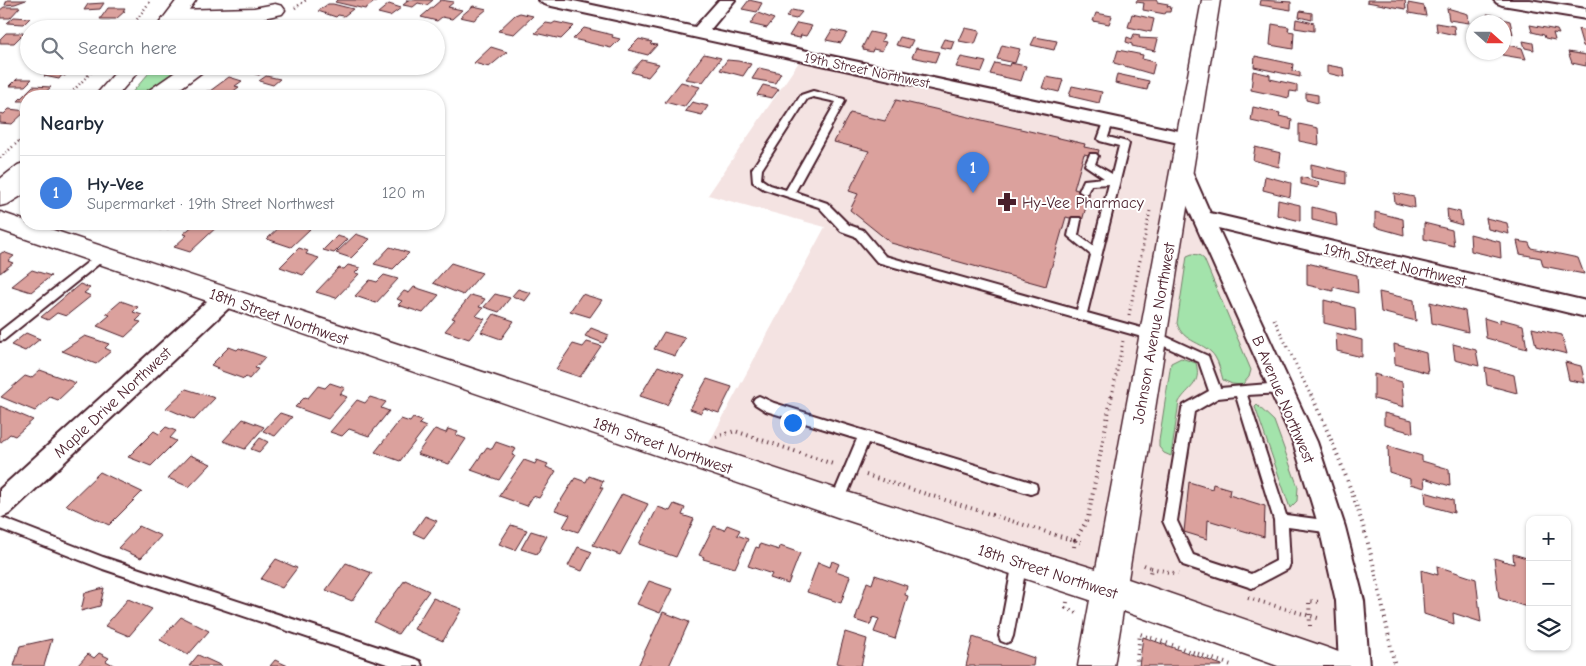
<!DOCTYPE html>
<meta charset="utf-8">
<style>
body{margin:0;font-family:"Comic Neue",sans-serif;background:#f2f2f3;color:#1f2937}
.controls{position:absolute;right:15px;bottom:15px;display:grid;overflow:hidden;border-radius:10px;box-shadow:0 1px 4px #0004}
.controls button{width:45px;height:45px;display:grid;place-items:center;padding:0;border:0;border-bottom:1px solid #e0e1e3;background:#fff;color:#1f2937;font:25px sans-serif}
.compass{position:absolute;left:1466px;top:15px;width:45px;height:45px;border-radius:50%;background:#fff;box-shadow:0 1px 4px #0004;rotate:111deg}
.you{position:absolute;left:792px;top:422px;width:18px;height:18px;margin:-12px;border:4px solid #fff;border-radius:50%;background:#1a73e8;box-shadow:0 0 0 8px #1a73e833}
.badge{display:grid;place-items:center;width:32px;height:32px;border-radius:50%;background:#7c3aed;color:#fff;font-size:16px;font-weight:700}
.pin{position:absolute;translate:-50% -41px;filter:drop-shadow(0 1px 2px #0008)}
.pin::after{content:'';position:absolute;top:26px;width:18px;height:15px;background:inherit;clip-path:polygon(0 0,100% 0,50% 100%)}
.list{margin:0;padding:0;list-style:none}
h2{display:flex;justify-content:space-between;align-items:center;height:65px;margin:0;padding:0 20px;font-size:21px}
h2 small{font-size:16px;font-weight:400;color:#747a83}
.list li{display:grid;grid-template-columns:32px 1fr auto;gap:15px;align-items:center;box-sizing:border-box;height:75px;padding:0 20px;border-top:1px solid #e0e1e3}
.list b{display:block;font-size:19px;white-space:nowrap}
.list p{margin:0;font-size:16px;white-space:nowrap;color:#747a83}
.list em{font-size:16px;font-style:normal;color:#747a83}
.icon{flex:none;width:28px;height:28px;fill:none;stroke:currentColor;stroke-width:2;stroke-linecap:round;stroke-linejoin:round}
.map{position:relative;flex:none;width:1586px;height:666px;overflow:hidden}
.search{position:absolute;background:#fff;box-shadow:0 1px 4px #0004;left:20px;top:20px;width:425px;height:55px;display:flex;align-items:center;gap:12px;box-sizing:border-box;padding:0 18px;border-radius:28px;color:#747a83;font-size:19px}
.panel{position:absolute;background:#fff;box-shadow:0 1px 4px #0004;left:20px;top:90px;width:425px;height:140px;border-radius:20px}
.map>svg:first-child{display:block}
.built{fill:#f4e3e2}
.green{fill:#a3e3ab;stroke:#76816b}
.building{fill:#dba19d;stroke:#4a1f2b}
.lines{fill:none;stroke-linecap:round;stroke-linejoin:round}
.lane-casing{stroke:#4a1f2b;stroke-width:4}
.street-casing{stroke:#4a1f2b;stroke-width:4}
.secondary-casing{stroke:#4a1f2b;stroke-width:3}
.primary-casing{stroke:#4a1f2b;stroke-width:3}
.path-far2{stroke:#4a1f2b;stroke-width:2.5;stroke-dasharray:1 3;stroke-linecap:butt}
.path-far1{stroke:#4a1f2b;stroke-width:3;stroke-dasharray:1 4;stroke-linecap:butt}
.path{stroke:#4a1f2b;stroke-width:4;stroke-dasharray:1 4.5;stroke-linecap:butt}
.lane{fill:#fff;fill-rule:evenodd}
.street{fill:#fff;fill-rule:evenodd}
.secondary{fill:#fff;fill-rule:evenodd}
.primary{fill:#fff;fill-rule:evenodd}
.labels{text-anchor:middle;stroke-width:4;stroke-linejoin:round;paint-order:stroke}
.far-street-label{font-size:14px;fill:#4a1f2b;stroke:#fff}
.poi-label{font-size:16px;fill:#4a1f2b;stroke:#fff;text-anchor:start}
.street-label{font-size:16px;fill:#4a1f2b;stroke:#fff}
</style>
<div class="map">
<svg width="1586" height="666" viewBox="0 0 1586 666">
<rect width="100%" height="100%" fill="#fff"/>
<filter id="ink" filterUnits="userSpaceOnUse"><feTurbulence type="fractalNoise" baseFrequency=".02" numOctaves="2"/><feDisplacementMap in="SourceGraphic" scale="10" xChannelSelector="R" yChannelSelector="G"/><feConvolveMatrix kernelMatrix="1 2 1 2 8 2 1 2 1" color-interpolation-filters="sRGB"/></filter>
<g filter="url(#ink)">
<path class="built" d="M803,56L1188,139L1182,173L1305,442L1354,666L701,458L825,227L708,195Z"/>
<path class="green" d="M245,20L252,21L247,29H188L209,21Z
M155,66H189L147,96H129Z
M1192,254L1199,255L1204,259L1251,370L1249,377L1242,385L1232,384L1223,380C1221,373 1219,363 1215,357C1206,342 1182,343 1177,323L1187,256Z
M1181,358L1196,363C1202,385 1188,387 1179,402L1171,456L1164,453L1159,447V441L1171,363Z
M1257,405L1274,421L1298,487L1297,501L1290,508L1255,407Z"/>
<path class="building" d="M7,0H26L15,4L5,5Z
M337,0H377L365,9L335,2Z
M406,0H433L427,5L418,3L413,7L403,5L408,1Z
M441,0L454,2L448,7L462,10L452,19L442,17L437,21L421,17Z
M749,0L762,3L757,12L742,9Z
M1137,0H1157V2L1168,4L1167,6L1171,7L1170,12H1166L1165,14L1143,10L1144,3L1136,2Z
M1261,0L1291,2V10L1260,5Z
M1367,0H1405L1406,9L1367,2Z
M104,3L100,9L84,10L88,4Z
M1408,3L1424,6L1426,16L1409,13Z
M328,4H333L353,9L344,16L338,15L336,17L318,11Z
M389,4L401,8L390,16L378,13Z
M473,6L487,9L474,20L460,17Z
M4,7H20L10,18H0V10Z
M108,8H125L123,11H125L116,19H100Z
M1447,8L1468,14L1469,23L1449,20Z
M792,10L802,12L796,19L786,17Z
M1300,11L1312,13V20L1299,17Z
M520,13L533,16L514,34L498,31L515,15Z
M758,13L774,19L767,28L750,24Z
M1096,13L1112,16L1109,24L1093,21Z
M1132,14L1154,19L1151,32L1128,27Z
M1487,14L1502,17L1503,19L1510,21L1513,34L1504,32V22H1489Z
M14,17L30,18L24,24L7,23Z
M1296,19L1314,23V31L1295,28Z
M555,22L574,26L561,39L535,33L546,23L552,24Z
M95,23H112L108,29H90Z
M797,23L812,26L806,36L801,35L800,38L789,36Z
M1436,23L1454,26L1455,35L1437,31Z
M298,24L317,29H292Z
M1272,24L1289,27L1288,31L1294,32L1293,49L1270,45Z
M1530,25L1557,30L1559,34L1553,33L1555,40L1545,38L1544,35L1532,32Z
M584,28L613,35L612,37L620,39L611,48L573,39Z
M965,28L980,31L975,44L959,41Z
M1578,29L1586,31V47L1583,46Z
M832,30L847,33L841,43L826,40Z
M870,32L884,35L881,41L886,42L882,51L873,49L872,52L863,50L864,48H862Z
M6,33H24L14,43H0V39Z
M1134,34L1140,35L1139,38L1158,39L1155,51L1132,46V44L1126,42L1127,37L1132,39Z
M900,37L913,40L909,48L896,45Z
M1035,37L1057,41L1054,50L1031,45Z
M639,39L652,42L650,44L657,45L648,55L628,50Z
M944,39L954,41L951,49L940,47Z
M1523,41L1533,43L1534,50L1525,48Z
M1504,44L1522,48L1526,59L1502,55Z
M1002,45L1020,49L1015,63L997,59Z
M491,47L507,52L489,67L474,63Z
M916,48L939,52L935,62L912,57Z
M1118,50L1143,55L1142,59L1155,62L1152,74L1114,63Z
M1568,52L1586,55V66L1572,63Z
M704,54L721,58L703,82L685,79Z
M1255,56L1293,64L1292,71L1300,72V77L1254,67Z
M961,57L986,62L982,72L956,67Z
M642,60L659,64L648,77L631,72Z
M727,60L738,61L751,64L743,76L720,70Z
M995,63L1009,66L1010,63L1026,66L1021,81L990,74Z
M1327,65L1343,68L1344,77L1327,73Z
M53,66H72L65,76L62,75L59,79L44,76Z
M242,66H265L259,71L263,72L259,75L238,69Z
M759,68L781,73L775,83L752,79Z
M1253,71L1270,75V79L1297,85V92L1290,91L1289,98L1251,90Z
M1117,74L1149,81L1147,90L1115,83Z
M266,76L280,79L273,85L259,81Z
M229,77L242,81L235,86L239,87L227,96H199L207,91H210Z
M1046,77L1063,80L1059,92L1042,88Z
M17,79H32L25,86H10Z
M681,82L700,87L684,107L665,102Z
M763,85L779,89L772,98L757,95Z
M33,86L51,87L41,96H26V101H18Z
M1072,86L1102,92L1099,103L1069,96Z
M1306,93L1318,95V103L1306,100Z
M896,100L1085,144L1084,147L1099,150L1097,157L1084,154L1074,189L1090,193L1082,221L1066,217L1046,286L891,243L850,210L858,194L849,191L869,151L834,142L850,113L885,121Z
M692,102L708,106L702,115L685,111Z
M1253,107L1280,113L1279,116L1292,119L1291,130L1251,121Z
M9,109L26,111L12,124L0,123V113L4,114Z
M1299,124L1318,128L1319,145L1299,141Z
M1255,147L1281,153L1279,167L1253,160Z
M1311,164L1346,172V184L1311,177Z
M1265,176L1291,183L1290,197L1263,190Z
M1301,177L1319,182L1318,188L1301,184Z
M1394,193L1414,197L1415,208L1395,203Z
M1278,200L1300,205V221L1277,215Z
M1312,207L1336,213L1337,226L1312,220Z
M1447,209L1460,212L1462,225L1448,221Z
M1375,212L1403,219L1404,235L1375,227Z
M1486,218L1507,223L1509,234L1488,229Z
M1424,223L1452,230L1454,246L1424,239Z
M150,224H175L168,229L163,228L161,230L151,227L153,225Z
M195,224H220L190,252L174,247L187,235L183,234Z
M283,224H305L302,226L310,229L291,247L267,239Z
M356,234L370,239L351,258L336,253Z
M1470,234L1500,242L1501,258L1471,251Z
M337,236L348,239L334,253L323,250Z
M1517,241L1529,243L1531,248L1578,258L1584,274L1543,266L1541,258L1520,254Z
M390,247L409,253L393,269L374,264Z
M299,248L308,251L306,254L319,258L303,275L280,267Z
M3,252L14,256L8,261L13,263L0,273V254Z
M451,263L482,273L463,295L433,283Z
M1307,263L1357,275L1358,293L1333,287V291L1307,285Z
M348,265L360,268L355,273L359,274L336,298L316,292L339,268L344,269Z
M32,270L51,276L31,292L12,286Z
M384,275L398,279L376,303L355,296L370,280L377,282Z
M80,284L90,288L84,293L91,296L66,316L57,313L48,320L41,317Z
M414,287L439,295L423,313L398,305L402,301L397,299L404,291L409,293Z
M518,289L531,293L525,301L512,296Z
M1379,292L1414,300L1416,321L1381,312Z
M495,294L510,298L499,312L484,307Z
M582,294L602,300L590,317L570,311Z
M471,295L485,299L479,307L483,308L476,316L485,319L469,339L445,331L455,319L452,318Z
M1324,300L1355,308L1356,331L1324,323Z
M121,301L138,307L133,312L142,315L136,321L141,322L125,337L97,326L110,315L106,314Z
M1430,302L1465,311L1468,332L1432,323Z
M494,314L514,321L501,339L481,332Z
M1484,318L1500,323V319L1523,325L1527,349L1486,338Z
M591,328L609,335L603,343L585,336Z
M1532,328L1562,335L1567,354L1536,346Z
M664,332L685,338L675,356L654,349Z
M26,333L40,339L25,351L11,345Z
M1336,333L1362,340V357L1337,351Z
M85,336L109,344L105,348L111,351L96,364L62,351Z
M587,342L601,346L580,377L556,369L573,344L583,347Z
M1394,344L1426,353L1428,373L1395,364Z
M1453,344L1476,350L1479,366L1455,360Z
M229,347L237,350L239,348L265,357L255,368L258,369L249,379L246,377L244,379L216,369L218,368L211,365Z
M1565,362L1581,366L1585,383L1569,380Z
M658,366L684,375L667,405L640,396Z
M1485,367L1514,375L1517,393L1487,385Z
M40,370L76,383L58,400L50,397L35,411L1,397L25,376L31,378Z
M1374,374L1402,382L1404,407L1374,399Z
M707,379L732,387L719,413L704,408L701,413L690,409Z
M330,383L345,388L340,394L347,397L328,419L295,407L305,397L308,398L318,386L325,388Z
M186,389L215,398L194,420L166,408Z
M370,397L386,402L381,408L389,411L369,436L349,429L342,436L330,432L357,400L365,403Z
M0,406L33,420L15,436L10,434L0,443Z
M280,413L292,417L275,436L263,431Z
M1384,413L1412,420L1413,433L1384,425Z
M413,418L422,421L419,424L426,427L400,461L375,452L401,419L410,422Z
M243,419L264,427L245,449L223,441Z
M166,427L176,431L170,438L176,441L151,466L128,457L154,431L159,434Z
M435,429L446,433L448,429L458,432L456,435L466,439L449,464L417,454Z
M260,438L268,442L259,452L251,449Z
M496,442L516,449L512,455L515,456L499,480L471,470L487,447L492,449Z
M1388,446L1422,456V461L1449,469L1450,486L1424,478L1425,488L1410,484V479L1389,472Z
M190,455L211,464L189,487L168,478Z
M524,460L535,464L537,460L548,464L546,467L556,471L539,498L533,496L527,506L499,496Z
M100,472L142,492L109,525L66,505Z
M589,476L603,481L600,488H603L578,532L563,527L570,515L555,510L575,478L586,482Z
M1189,482L1212,489L1213,484L1230,489L1229,495L1265,506L1264,537L1208,520L1207,539L1184,532Z
M1425,492L1453,500L1454,513L1426,505Z
M622,494L648,504L620,555L593,545Z
M674,504L685,508L682,515L694,519L676,557L639,544L658,507L670,511Z
M425,516L437,521L424,538L413,533Z
M511,525L527,530L515,550L499,544Z
M727,525L740,530L737,535L748,539L735,568L703,559L704,557L699,555L714,526L724,530Z
M139,526L161,536L141,558L118,548Z
M531,531L547,536L537,554L521,549Z
M760,544L779,550L780,546L800,553L788,584L770,578L772,574L748,566L756,547L759,548Z
M578,547L592,552L582,571L568,566Z
M1513,554L1530,559V608L1499,598L1494,558L1514,564Z
M276,559L297,568L282,588L261,579Z
M832,561L839,564L836,571L850,576L841,603L807,592L818,562L830,567Z
M346,563L372,573L352,601L326,590Z
M1437,566L1476,579L1481,622L1453,613L1454,624L1424,614L1421,570L1438,575Z
M875,575L907,586L905,595L908,596L895,639L874,632L879,619L873,617L870,625L855,620L867,582L872,584Z
M405,580L429,591L398,634L374,622Z
M649,581L672,589L660,613L637,604Z
M104,588L100,606L81,611L85,593Z
M433,598L462,609L443,641L414,629Z
M128,599L152,609L129,636L105,626Z
M663,612L689,622L669,666H638Z
M181,617L209,631L188,655L160,640Z
M845,632L867,639L861,666H848L837,663Z
M973,637L1034,658L1033,666H966Z
M1143,637L1222,665V666H1139Z
M52,639L44,666H14L20,646Z
M99,653L109,658L106,661L115,666H77L88,654L94,658Z
M198,655L222,666H189Z
M275,660L288,666H270Z"/>
<g class="lines">
<g class="lane-casing">
<path id="lane" d="M813,91L844,99L845,101L795,192L827,203L849,225L863,230L885,256L1077,310L1091,255L1068,236L1072,218H1080L1081,220L1078,235L1093,246L1109,184L1091,185L1087,193L1084,194L1079,191L1084,180L1104,178L1085,165L1090,154H1096L1098,156L1095,164L1112,174L1119,146L1100,141L1098,139L1105,120H1111L1113,122L1108,137L1127,142L1129,144L1087,313L1156,332L1208,356L1220,388L1281,383L1285,385L1287,388L1285,391L1281,393L1247,395L1286,515L1332,521L1337,523L1339,527L1337,531L1332,533L1288,527L1290,564L1288,569L1252,588L1183,565L1163,521L1182,409L1184,405L1209,391L1199,362L1149,339L877,262L855,236L841,231L819,207L764,189L753,182L752,169L801,95ZM813,97L836,102L786,190L770,185L761,179L762,169L807,99ZM1236,396L1274,520L1276,561L1251,574L1193,555L1177,521L1194,412L1218,398Z
M101,252L105,253L106,256L105,259L4,340L0,341V331Z
M759,396L774,403L1031,482L1036,484L1037,488L1036,492L1031,494L868,443L842,507L837,509L832,507L830,503L857,439L766,411L755,404L753,401L755,398Z
M0,517L103,557L415,659L420,661L422,666H393L103,569L0,529Z
M1020,556L1025,557L1027,562L1013,636L1011,641L1006,643L1001,641L999,636L1013,562L1015,557Z"/>
</g>
<g class="street-casing">
<path id="street" d="M539,0H569L695,27L719,0H735L710,30L1188,133L1195,135L1197,139L1195,143L1188,145L547,5L542,3Z
M1494,0H1530L1586,9V19L1502,5L1497,3Z
M1182,166L1189,168L1192,172L1210,213L1586,301V317L1218,228L1317,442L1345,527L1364,601L1369,666H1339L1336,601L1319,527L1293,442L1172,172L1175,168Z
M225,290L233,292L236,298L233,304L9,514L0,518V489L217,292Z"/>
</g>
<g class="secondary-casing">
<path id="secondary" d="M1202,0H1220L1128,579L1328,648L1341,653L1346,666H1278L1123,611L1114,666H1078L1090,600L837,517L0,230V212L26,221V224H35L837,489L1096,569Z
M275,4L282,6L285,10L282,14L254,20L176,22L169,20L166,16L169,12L176,10L254,8Z
M184,66H208L205,70L170,96H145L148,91Z
M26,174V193L8,204L0,206V187L18,176Z"/>
</g>
<g class="primary-casing">
<path id="primary" d="M177,0H196L175,29H155Z
M121,66H143L117,96H95Z
M26,162V182L8,198L0,200V179L18,165Z"/>
</g>
<path class="path-far2" d="M295,8L306,0
M130,29L151,0
M68,96L97,66
M0,158L26,135"/>
<path class="path-far1" d="M1129,315L1150,211
M1274,319L1311,396
M1112,396L1123,341"/>
<path class="path" d="M1311,394C1331,438 1350,483 1364,529C1377,574 1385,620 1395,666
M716,437L735,431L836,465
M866,475L1075,541L1088,518L1112,394
M1074,547L1075,541L1084,543
M1144,565L1151,568L1150,574
M1151,568L1178,574
M1248,598L1321,619
M1067,602L1066,608L1077,613
M1310,626L1309,601L1321,602
M1136,666L1140,634L1234,666"/>
<use href="#lane" class="lane"/>
<use href="#street" class="street"/>
<use href="#secondary" class="secondary"/>
<use href="#primary" class="primary"/>
</g>
</g>
<defs>
<g id="pharmacy-bare" transform="scale(1.5)"><path d="M-2-6h4v4h4v4h-4v4h-4v-4h-4v-4h4Z" fill="#4a1f2b" stroke="#fff" stroke-width="2.5" paint-order="stroke"/></g>
</defs>
<g fill-rule="evenodd">
<use href="#pharmacy-bare" x="1007" y="202"/>
</g>
<g class="labels">
<g class="far-street-label">
<text transform="translate(867 70) rotate(12)" y="5">19th Street Northwest</text>
</g>
<g class="poi-label">
<text x="1022" y="208">Hy-Vee Pharmacy</text>
</g>
<g class="street-label">
<text transform="translate(1395 264) rotate(13)" y="6">19th Street Northwest</text>
<text transform="translate(279 316) rotate(19)" y="6">18th Street Northwest</text>
<text transform="translate(1153 333) rotate(-80)" y="6">Johnson Avenue Northwest</text>
<text transform="translate(1284 399) rotate(67)" y="6">B Avenue Northwest</text>
<text transform="translate(112 402) rotate(-43)" y="6">Maple Drive Northwest</text>
<text transform="translate(663 445) rotate(19)" y="6">18th Street Northwest</text>
<text transform="translate(1048 571) rotate(18)" y="6">18th Street Northwest</text>
</g>
</g>
</svg>
<div class="controls">
<button>+</button>
<button>−</button>
<button><svg class="icon" aria-label="layers" viewBox="0 0 24 24"><path d="M12 4l9 5-9 5-9-5zM3 14l9 5 9-5"/></svg></button>
</div>
<svg class="compass" viewBox="-18 -18 36 36"><path d="M0-13l5 13h-10z" fill="#e53935"/><path d="M0 13l5-13h-10z" fill="#747a83"/></svg>
<div class="you"></div>
<div class="pin badge" style="left:973px;top:193px;background:#3f7fe0">1</div>
<div class="search"><svg class="icon" aria-label="search" viewBox="0 0 24 24"><circle cx="10" cy="10" r="6"/><path d="M15 15l6 6"/></svg>Search here</div>
<section class="panel">
<h2>Nearby<small></small></h2>
<ul class="list">
<li><span class="badge" style="background:#3f7fe0">1</span><div><b>Hy-Vee</b><p>Supermarket · 19th Street Northwest</p></div><em>120 m</em></li>
</ul>
</section>
</div>
